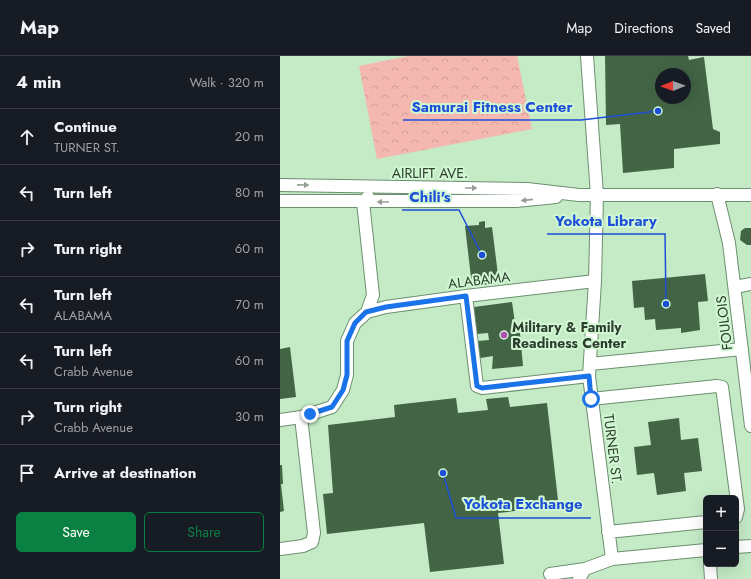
<!DOCTYPE html>
<meta charset="utf-8">
<style>
body{margin:0;font-family:Jost,sans-serif;background:#242831;color:#f1f3f6}
.controls{position:absolute;right:12px;bottom:12px;display:grid;overflow:hidden;border-radius:6px;box-shadow:0 4px 16px #0002}
.controls button{width:36px;height:36px;display:grid;place-items:center;padding:0;border:0;border-bottom:1px solid #363941;background:#171b24;color:#f1f3f6;font:20px sans-serif}
.compass{position:absolute;left:375px;top:12px;width:36px;height:36px;border-radius:50%;background:#171b24;box-shadow:0 4px 16px #0002;rotate:269deg}
.stop{position:absolute;width:12px;height:12px;margin:-9px;border:3px solid #1a73e8;border-radius:50%;background:#fff}
.stop.end{background:#1a73e8;border-color:#fff;box-shadow:0 1px 4px #0008}
.list{margin:0;padding:0;list-style:none}
h2{display:flex;justify-content:space-between;align-items:center;height:52px;margin:0;padding:0 16px;font-size:17px}
h2 small{font-size:13px;font-weight:400;color:#9ea1a6}
.list li{display:grid;grid-template-columns:26px 1fr auto;gap:12px;align-items:center;box-sizing:border-box;height:56px;padding:0 16px;border-top:1px solid #363941}
.list b{display:block;font-size:15px;white-space:nowrap}
.list p{margin:0;font-size:13px;white-space:nowrap;color:#9ea1a6}
.list em{font-size:13px;font-style:normal;color:#9ea1a6}
.actions{display:flex;gap:8px;padding:12px 16px}
.actions a{flex:1;padding:9px 0;border:1px solid #0b8043;border-radius:6px;text-align:center;font-size:14px;color:#0b8043}
.actions .main{background:#0b8043;color:#fff}
.icon{flex:none;width:22px;height:22px;fill:none;stroke:currentColor;stroke-width:2;stroke-linecap:round;stroke-linejoin:round}
.map{position:relative;flex:none;width:471px;height:523px;overflow:hidden}
header{display:flex;align-items:center;gap:24px;box-sizing:border-box;height:56px;padding:0 20px;background:#171b24;border-bottom:1px solid #363941}
header strong{font-size:19px}
nav{display:flex;gap:22px;margin-inline-start:auto;font-size:14px}
main{display:flex}
aside{flex:1;background:#171b24}
.map>svg:first-child{display:block}
.park{fill:url(#park-crowns)}
.building{fill:#436546;fill-rule:evenodd}
.lines{fill:none;stroke-linecap:round;stroke-linejoin:round}
.minor-casing{stroke:#6c906f;stroke-width:14}
.minor{stroke:#fff;stroke-width:12}
.oneway{fill:#969e96}
.route{stroke:#1a73e8;stroke-width:5}
.poi-dot{fill:#b04db3;stroke:#d1f8d3;stroke-width:1.5}
.labels{text-anchor:middle;stroke-width:4;stroke-linejoin:round;paint-order:stroke}
.street-label{font-size:14px;fill:#2d3d2e;stroke:#d1f8d3}
.poi-label{font-size:14px;font-weight:bold;fill:#2d3d2e;stroke:#d1f8d3;text-anchor:start}
.leader{fill:none;stroke:#1d4ed8;stroke-width:1.5}
.callout-dot{fill:#1d4ed8;stroke:#d1f8d3;stroke-width:1.5}
.callout-label{font-size:15px;text-anchor:middle;font-weight:bold;fill:#1d4ed8;stroke:#d1f8d3;stroke-width:4;stroke-linejoin:round;paint-order:stroke}
</style>
<header>
<strong>Map</strong>
<nav><a>Map</a><a>Directions</a><a>Saved</a></nav>
</header>
<main>
<aside>
<h2>4 min<small>Walk · 320 m</small></h2>
<ul class="list">
<li><svg class="icon" aria-label="ahead" viewBox="0 0 24 24"><path d="M12 20V5M6 11l6-6 6 6"/></svg><div><b>Continue</b><p>TURNER ST.</p></div><em>20 m</em></li>
<li><svg class="icon" aria-label="left" viewBox="0 0 24 24"><path d="M17 20v-9H6M10 6l-5 5 5 5"/></svg><div><b>Turn left</b></div><em>80 m</em></li>
<li><svg class="icon" aria-label="right" viewBox="0 0 24 24"><path d="M7 20v-9h11M14 6l5 5-5 5"/></svg><div><b>Turn right</b></div><em>60 m</em></li>
<li><svg class="icon" aria-label="left" viewBox="0 0 24 24"><path d="M17 20v-9H6M10 6l-5 5 5 5"/></svg><div><b>Turn left</b><p>ALABAMA</p></div><em>70 m</em></li>
<li><svg class="icon" aria-label="left" viewBox="0 0 24 24"><path d="M17 20v-9H6M10 6l-5 5 5 5"/></svg><div><b>Turn left</b><p>Crabb Avenue</p></div><em>60 m</em></li>
<li><svg class="icon" aria-label="right" viewBox="0 0 24 24"><path d="M7 20v-9h11M14 6l5 5-5 5"/></svg><div><b>Turn right</b><p>Crabb Avenue</p></div><em>30 m</em></li>
<li><svg class="icon" aria-label="arrive" viewBox="0 0 24 24"><path d="M6 21V4h12l-3 4 3 4H6"/></svg><div><b>Arrive at destination</b></div></li>
</ul>
<div class="actions"><a class="main">Save</a><a>Share</a></div>
</aside>
<div class="map">
<svg width="471" height="523" viewBox="0 0 471 523">
<defs>
<pattern id="park-crowns" width="20" height="18" patternUnits="userSpaceOnUse"><rect width="20" height="18" fill="#f5b8b0"/><path d="M2 6a3 3 0 1 1 6 0M12 15a3 3 0 1 1 6 0" fill="none" stroke="#d29f98"/></pattern>
</defs>
<rect width="100%" height="100%" fill="#c4eac6"/>
<path class="park" d="M128,0H237L252,73L97,103L79,10Z"/>
<path class="building" d="M325,0H408L409,4L424,1L433,73L440,76V88L394,93V112L343,117L340,68L326,69ZM381,18H405V42H381Z
M205,165V172L212,171L219,227L192,230L185,170L199,169V166Z
M465,172H471V189H467L460,184L461,175Z
M425,218L428,245L418,246L420,274L401,277V272L376,274L375,263L365,264L364,251L354,252L352,225Z
M232,246L235,267H239L243,310L212,313L213,300L200,302L198,285L209,284L208,277L197,278L194,251Z
M10,291L16,341L0,343V293Z
M228,341L230,351L267,347L278,444L252,447L253,453L218,457L224,508L150,516L144,467L47,478L43,438L53,437L48,369L115,361L114,349L176,342L178,357L208,354L206,343Z
M399,362L401,384L418,382L422,415L404,417L406,435L377,439L374,417L357,419L354,391L371,389L368,366Z
M0,409H2L3,428H1L4,455L0,456Z"/>
<g class="lines">
<g class="minor-casing">
<path id="minor" d="M307,0L317,139L315,225L309,320L332,503
M0,129L247,133L299,139H471
M437,138L449,187L471,370
M0,145H236L276,141
M455,231L471,228
M186,240L197,330L202,332L309,320
M87,256L106,251L186,240L315,225
M310,308L462,293
M311,343L437,330L442,331L458,453L456,461
M0,364L21,361L52,351L63,334L67,319V285L75,267L87,256L93,239L83,146L88,141
M328,476L426,466
M456,491L471,490
M0,493L23,490L32,486L34,477L21,361
M430,508L431,523
M270,518L305,513
M299,523L305,513L332,503L426,494"/>
</g>
<use href="#minor" class="minor"/>
</g>
<defs><path id="oneway-solid" d="M-6-.8H1V-3.2L6.5 0L1 3.2V.8H-6Z"/></defs>
<g class="oneway">
<use href="#oneway-solid" transform="translate(23 129) rotate(1)"/>
<use href="#oneway-solid" transform="translate(191 132)"/>
<use href="#oneway-solid" transform="translate(247 144) rotate(174)"/>
<use href="#oneway-solid" transform="translate(103 146) rotate(180)"/>
</g>
<g class="lines">
<path class="route" d="M30,358L52,351L63,334L67,319V285L75,267L86,256L106,251L186,240L197,330L202,332L309,320L311,343"/>
</g>
<circle class="poi-dot" cx="224" cy="279" r="4"/>
<g class="labels">
<g class="street-label">
<text x="150" y="122">AIRLIFT AVE.</text>
<text transform="translate(199 224) rotate(-7)" y="5">ALABAMA</text>
<text transform="translate(444 267) rotate(-97)" y="5">FOULOIS</text>
<text transform="translate(333 393) rotate(83)" y="5">TURNER ST.</text>
</g>
<g class="poi-label">
<text x="232" y="276">Military &amp; Family<tspan x="232" dy="16">Readiness Center</tspan></text>
</g>
</g>
<path class="leader" d="M378 55L301 64H123M202 199L179 154H122M386 248L385 178H267M163 417L176 462H311"/>
<g class="callout-dot">
<circle cx="378" cy="55" r="4"/>
<circle cx="202" cy="199" r="4"/>
<circle cx="386" cy="248" r="4"/>
<circle cx="163" cy="417" r="4"/>
</g>
<g class="callout-label">
<text x="212" y="56">Samurai Fitness Center</text>
<text x="150" y="146">Chili's</text>
<text x="326" y="170">Yokota Library</text>
<text x="243" y="453">Yokota Exchange</text>
</g>
</svg>
<div class="controls">
<button>+</button>
<button>−</button>
</div>
<svg class="compass" viewBox="-18 -18 36 36"><path d="M0-13l5 13h-10z" fill="#e53935"/><path d="M0 13l5-13h-10z" fill="#9ea1a6"/></svg>
<div class="stop" style="left:311px;top:343px"></div>
<div class="stop end" style="left:30px;top:358px"></div>
</div>
</main>
